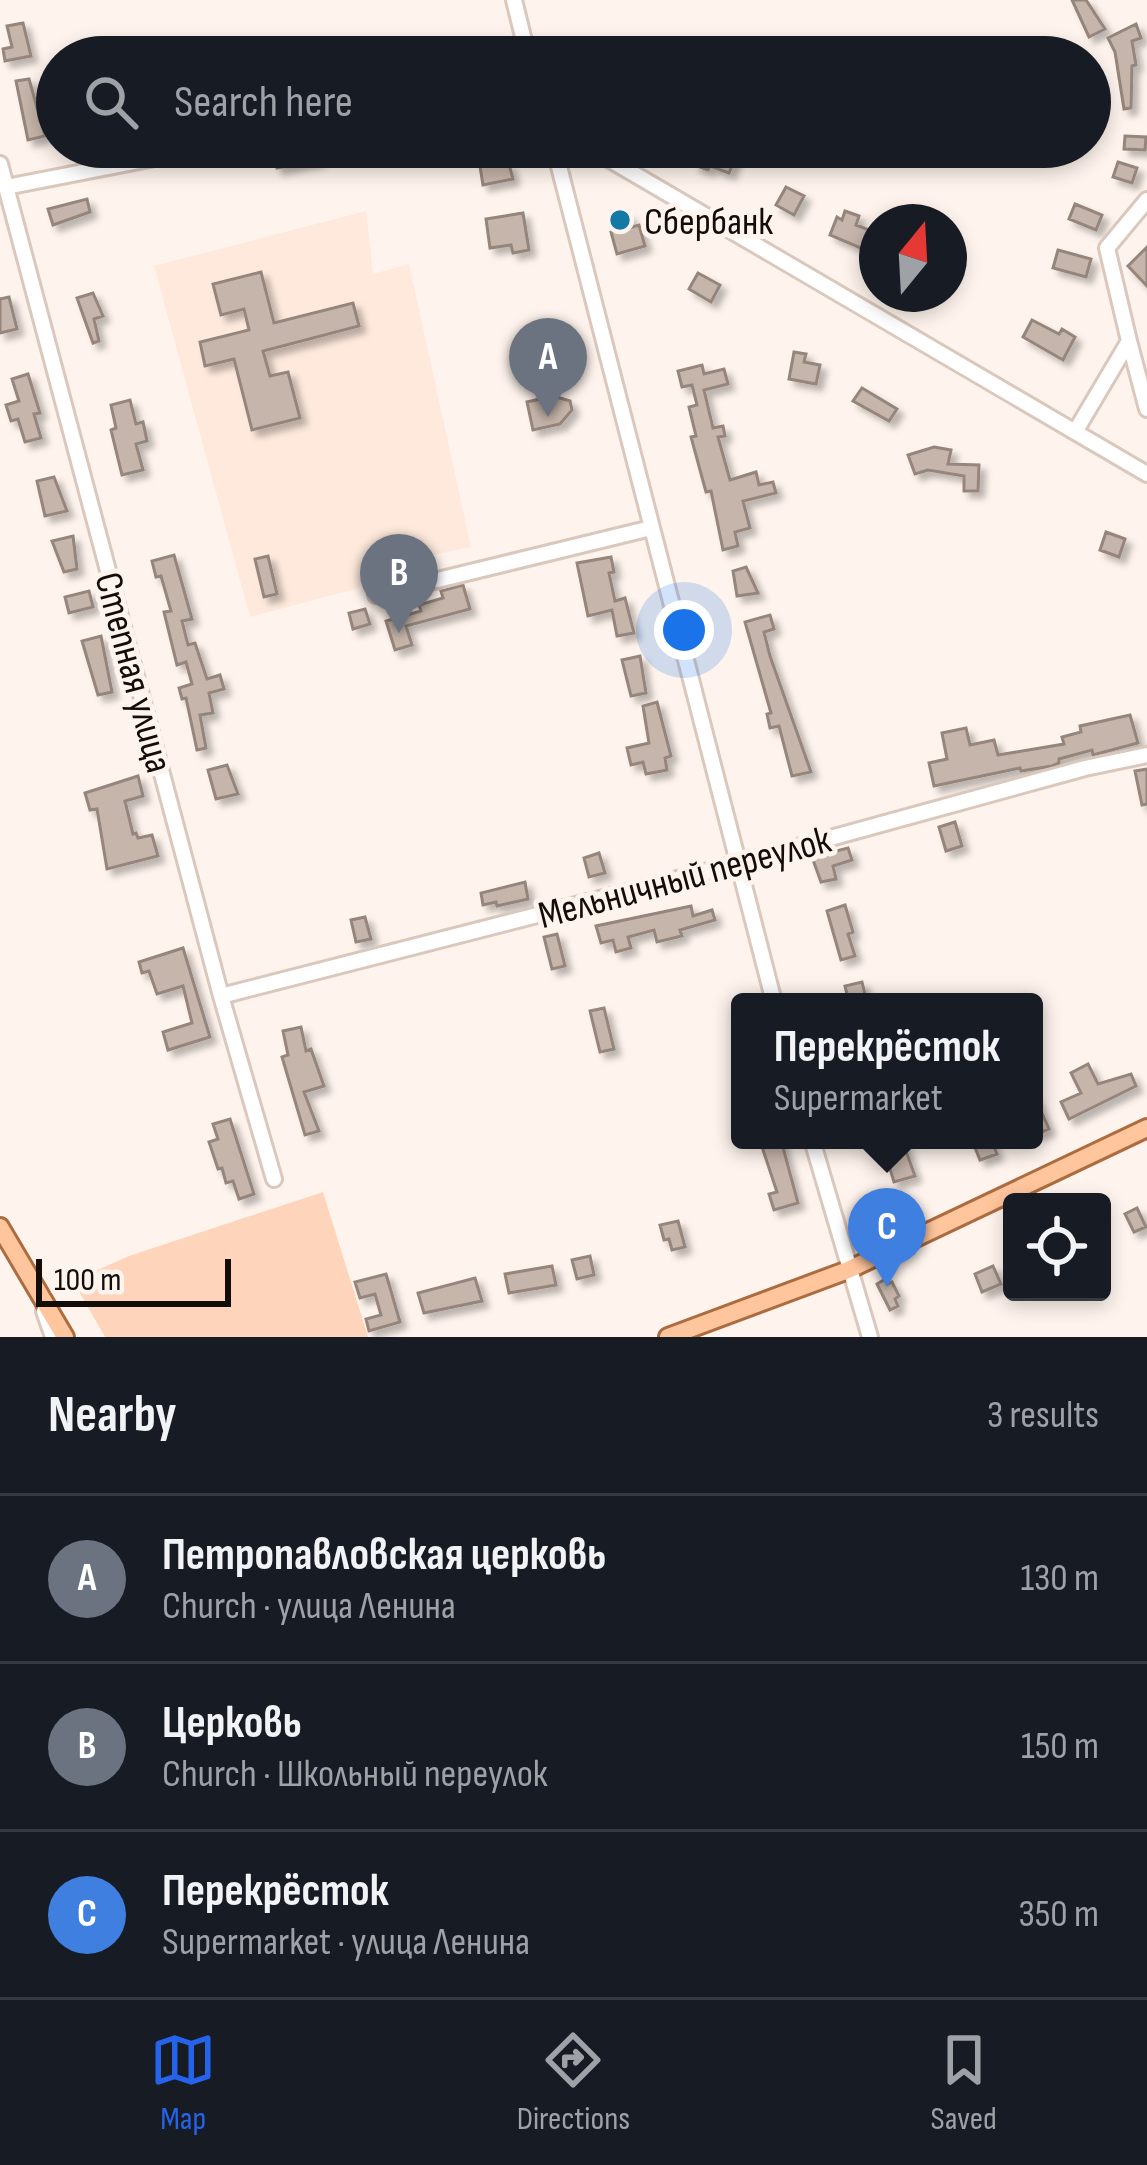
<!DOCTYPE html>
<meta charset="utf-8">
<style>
body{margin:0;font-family:"Sofia Sans Condensed",sans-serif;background:#242831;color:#f1f3f6}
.controls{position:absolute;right:36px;bottom:36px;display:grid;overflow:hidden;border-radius:12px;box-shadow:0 6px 18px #0003}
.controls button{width:108px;height:108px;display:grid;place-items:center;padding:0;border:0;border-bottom:3px solid #363941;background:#171b24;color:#f1f3f6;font:60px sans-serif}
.compass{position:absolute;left:859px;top:204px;width:108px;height:108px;border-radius:50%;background:#171b24;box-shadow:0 6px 18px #0003;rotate:18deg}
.scale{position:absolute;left:36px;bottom:30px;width:195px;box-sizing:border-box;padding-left:12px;border:6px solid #130d09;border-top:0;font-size:33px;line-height:42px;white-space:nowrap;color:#130d09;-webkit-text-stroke:9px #fff4ed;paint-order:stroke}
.you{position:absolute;left:684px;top:630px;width:42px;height:42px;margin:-30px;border:9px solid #fff;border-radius:50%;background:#1a73e8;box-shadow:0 0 0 18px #1a73e833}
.badge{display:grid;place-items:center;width:78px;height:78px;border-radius:50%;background:#2563eb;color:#fff;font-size:39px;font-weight:700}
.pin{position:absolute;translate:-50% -99px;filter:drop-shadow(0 3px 6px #0008)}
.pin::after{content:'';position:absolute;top:63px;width:42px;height:36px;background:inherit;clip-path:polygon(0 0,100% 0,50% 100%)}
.popup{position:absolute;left:731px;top:993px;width:312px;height:156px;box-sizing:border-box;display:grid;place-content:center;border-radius:12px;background:#171b24;filter:drop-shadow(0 3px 9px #0005);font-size:39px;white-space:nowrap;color:#9ea1a6}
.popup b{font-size:45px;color:#f1f3f6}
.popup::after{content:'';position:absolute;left:50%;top:100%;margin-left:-24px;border:24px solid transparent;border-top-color:#171b24}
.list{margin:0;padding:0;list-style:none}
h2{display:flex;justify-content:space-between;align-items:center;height:156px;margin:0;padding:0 48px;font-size:51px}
h2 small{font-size:39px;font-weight:400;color:#9ea1a6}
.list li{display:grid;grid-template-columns:78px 1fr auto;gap:36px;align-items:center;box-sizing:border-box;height:168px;padding:0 48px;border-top:3px solid #363941}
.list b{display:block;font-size:45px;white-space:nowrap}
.list p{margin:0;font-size:39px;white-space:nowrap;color:#9ea1a6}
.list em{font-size:39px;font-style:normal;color:#9ea1a6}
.icon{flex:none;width:66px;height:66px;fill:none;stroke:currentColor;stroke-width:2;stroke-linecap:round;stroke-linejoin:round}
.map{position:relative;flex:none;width:1147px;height:1337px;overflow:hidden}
.search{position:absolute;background:#171b24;box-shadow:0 6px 18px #0003;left:36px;right:36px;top:36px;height:132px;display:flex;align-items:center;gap:30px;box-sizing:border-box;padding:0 42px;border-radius:66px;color:#9ea1a6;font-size:45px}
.sheet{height:660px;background:#171b24}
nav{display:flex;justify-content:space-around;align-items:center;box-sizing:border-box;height:168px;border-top:3px solid #363941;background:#171b24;font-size:33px;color:#9ea1a6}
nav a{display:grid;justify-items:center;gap:6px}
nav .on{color:#2563eb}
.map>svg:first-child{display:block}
.built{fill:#fee9dc}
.green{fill:#fed4ba}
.building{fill:#c6b5aa;stroke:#96857b;stroke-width:3;filter:url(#shadow)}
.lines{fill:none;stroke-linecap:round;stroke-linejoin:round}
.minor-casing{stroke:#dac8bd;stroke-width:20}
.major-casing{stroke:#ac6c3f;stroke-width:22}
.minor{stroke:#fff;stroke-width:14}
.major{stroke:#ffc59d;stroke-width:16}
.poi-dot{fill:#1479a4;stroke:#fff4ed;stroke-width:4.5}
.labels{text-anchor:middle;stroke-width:10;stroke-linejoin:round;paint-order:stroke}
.poi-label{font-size:39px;fill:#130d09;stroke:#fff4ed;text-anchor:start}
.street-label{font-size:39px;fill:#130d09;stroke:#fff4ed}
</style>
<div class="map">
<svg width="1147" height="1337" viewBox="0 0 1147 1337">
<defs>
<filter id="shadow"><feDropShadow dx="6" dy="6" stdDeviation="3" flood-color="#0004"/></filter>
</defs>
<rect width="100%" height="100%" fill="#fff4ed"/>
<path class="built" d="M366,211L373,274L409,264L471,547L369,569L359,588L250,617L154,266Z"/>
<path class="green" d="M323,1192L368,1337H105L73,1281L129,1256Z"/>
<path class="building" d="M1072,0H1086L1105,29L1089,37Z
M23,23L31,56L5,61L3,49L12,47L7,26Z
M1136,24L1141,38L1132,41L1136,65L1132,66L1131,108L1124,109L1115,52L1108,38Z
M29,79L45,136L28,140L16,81Z
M1125,136L1146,137L1145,150L1124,149Z
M303,147H316L319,160L277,168L274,153Z
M702,147L721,153L724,147L738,151L729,173L710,166L708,170L694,165Z
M499,150L502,166L509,164L513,179L483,185L478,154Z
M1118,162L1137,168L1132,183L1113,177Z
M786,187L804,196L794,215L776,205Z
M87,199L90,212L53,225L48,209Z
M1075,204L1102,215L1096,230L1069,219Z
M845,211L859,216L856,225L877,233V255L830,235L837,217L842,220Z
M523,213L529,250L513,253L511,245L490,248L486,219Z
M629,214L632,227L639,225L645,246L617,254L611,232L618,230L614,218Z
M1147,247V286L1128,266Z
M1058,250L1091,259L1086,277L1053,268Z
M261,272L274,323L353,303L359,326L263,351L270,376L288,372L300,418L252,430L234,359L205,366L200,342L249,330L244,309L221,315L213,284Z
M698,273L720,285L711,302L689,289Z
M93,293L103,316L94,319L99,341L93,343L77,298Z
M9,297L17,329L0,333V299Z
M1032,320L1059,334L1062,329L1075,337L1063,360L1023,337Z
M794,352L806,354L804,362L820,365L816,384L789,379Z
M702,365L704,374L724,369L728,384L704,390L713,428L723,426L725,436L718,437L730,480L756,472L759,485L773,482L776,493L743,501L750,528L735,532L738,546L723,550L711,491L706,492L691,437L696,436L689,407L697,405L692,385L682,387L678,371Z
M28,374L40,413L34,414L41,438L25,442L18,419L11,421L6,405L19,401L12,379Z
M862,388L897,409L889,421L853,401Z
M553,396L570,401L572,410L560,424L533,430L527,402Z
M130,400L136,424L143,422L147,441L136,444L143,470L122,475L111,430L116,428L111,405Z
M934,447L951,450L948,464L979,465L978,491H964V476L928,470L915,474L908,455Z
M54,477L67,511L45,516L37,481Z
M1106,532L1125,539L1119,557L1100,550Z
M73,536L77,569L64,572L52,541Z
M174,555L192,619L182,621L188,645L195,643L207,679L220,675L224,689L209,693L213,713L200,715L206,748L197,750L186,698L182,699L179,688L192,684L186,662L177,665L164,612L171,611L161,576L156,577L152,561Z
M268,556L277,594L264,597L255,559Z
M611,557L614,572L609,573L615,601L625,598L634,633L617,636L612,610L588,616L577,563Z
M746,567L758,593L737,596L733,571Z
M463,585L470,609L406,626L412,645L395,650L386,621L421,611L419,605L443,598L441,591Z
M89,591L93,607L69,613L65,597Z
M365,609L370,624L353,629L349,613Z
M770,615L774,629L764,632L770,656L811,772L792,776L779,726L770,728L767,714L771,713L745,622Z
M101,636L112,692L98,695L82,641Z
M640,656L646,693L631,696L622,660Z
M657,702L671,756L665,758L667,770L646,774L643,762L631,765L627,748L649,743L643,706Z
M1130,715L1138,743L1093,755L1092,750L1059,759V763L1052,766L1021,771L1020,768L934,786L929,763L947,759L942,733L966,728L970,745L994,740L998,755L1064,744L1062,737L1081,732L1080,726Z
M227,765L238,794L216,799L208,770Z
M1147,769V804L1142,805L1135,771Z
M138,776L143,796L125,801L133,834L136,833L138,838L152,835L158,856L107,869L97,809L90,810L85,793Z
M955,822L962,846L946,851L939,827Z
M848,848L852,860L833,866L836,879L821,882L812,857Z
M599,853L605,873L589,877L584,858Z
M525,882L528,899L497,906L496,902L483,905L481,893Z
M845,905L853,932L848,934L855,956L841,960L827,911Z
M691,906L693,916L712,910L715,920L680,930L682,936L657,942L654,930L628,937L631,948L616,952L613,940L601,943L596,926Z
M365,917L371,939L356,942L351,920Z
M557,934L565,966L552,969L544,937Z
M183,948L210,1037L168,1050L163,1032L192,1023L183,986L157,994L149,971L142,973L139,962Z
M862,982L867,1002H849L845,986Z
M604,1008L614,1049L600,1052L590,1011Z
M301,1027L306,1051L311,1049L324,1086L304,1092L319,1131L305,1135L282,1057L288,1055L283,1031Z
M1088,1064L1098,1084L1131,1074L1136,1086L1069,1119L1061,1102L1081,1093L1071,1073Z
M1034,1095L1049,1129L1037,1134L1034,1127Z
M230,1119L254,1194L239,1199L233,1181L226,1183L222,1168L218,1169L209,1142L218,1139L213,1124Z
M781,1140L798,1203L774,1210L769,1194L777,1192L761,1144Z
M881,1140H902L915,1176L894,1182Z
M972,1140H991L997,1154L980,1160Z
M1137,1208L1146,1227L1134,1232L1125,1214Z
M678,1221L685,1247L672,1250L669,1239L664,1240L660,1225Z
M590,1256L594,1275L577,1279L572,1260Z
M552,1266L556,1285L509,1293L505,1274Z
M993,1266L1001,1284L982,1292L975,1274Z
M386,1274L400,1322L369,1331L366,1319L381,1315L375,1294L360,1298L355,1282Z
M475,1278L482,1301L424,1313L418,1293Z
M885,1279L888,1284L892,1282L899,1296L895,1299L898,1306L890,1310L877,1284Z"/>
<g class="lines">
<g class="minor-casing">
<path id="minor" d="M514,0L528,57
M554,147L774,1002
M588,147L1147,474
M0,164L221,996L274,1179
M6,187L211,147
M1129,341L1147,409
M1075,432L1129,341L1107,248L1147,200
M376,595L651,528
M221,996L736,864L1085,768L1147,755
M812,1140L870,1337
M44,1311L53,1337"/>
</g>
<g class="major-casing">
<path id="major" d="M0,1227L65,1337
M668,1337L848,1270L1147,1128"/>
</g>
<use href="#minor" class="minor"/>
<use href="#major" class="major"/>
</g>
<circle class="poi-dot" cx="620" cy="220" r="12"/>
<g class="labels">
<g class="poi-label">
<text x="644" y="234">Сбербанк</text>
</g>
<g class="street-label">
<text transform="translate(135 672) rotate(75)" y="14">Степная улица</text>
<text transform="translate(684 876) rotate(-15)" y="14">Мельничный переулок</text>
</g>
</g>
</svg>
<div class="controls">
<button><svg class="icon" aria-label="locate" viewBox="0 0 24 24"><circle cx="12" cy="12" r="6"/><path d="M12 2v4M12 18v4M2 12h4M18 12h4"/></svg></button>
</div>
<svg class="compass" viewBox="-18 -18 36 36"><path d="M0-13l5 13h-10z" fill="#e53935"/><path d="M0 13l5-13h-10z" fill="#9ea1a6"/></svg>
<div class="scale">100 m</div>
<div class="you"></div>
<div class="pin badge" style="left:548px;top:417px;background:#6b7280">A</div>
<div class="pin badge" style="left:399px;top:633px;background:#6b7280">B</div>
<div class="pin badge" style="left:887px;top:1287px;background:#3f7fe0">C</div>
<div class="popup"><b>Перекрёсток</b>Supermarket</div>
<div class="search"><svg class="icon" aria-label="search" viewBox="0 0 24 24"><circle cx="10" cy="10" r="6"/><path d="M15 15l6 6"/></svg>Search here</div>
</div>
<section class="sheet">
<h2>Nearby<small>3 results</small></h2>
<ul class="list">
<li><span class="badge" style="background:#6b7280">A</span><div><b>Петропавловская церковь</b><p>Church · улица Ленина</p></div><em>130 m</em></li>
<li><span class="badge" style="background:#6b7280">B</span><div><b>Церковь</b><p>Church · Школьный переулок</p></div><em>150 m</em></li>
<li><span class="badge" style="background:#3f7fe0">C</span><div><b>Перекрёсток</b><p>Supermarket · улица Ленина</p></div><em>350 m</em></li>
</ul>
</section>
<nav>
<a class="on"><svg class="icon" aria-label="map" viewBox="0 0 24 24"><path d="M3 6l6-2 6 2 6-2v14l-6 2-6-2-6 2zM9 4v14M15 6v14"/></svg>Map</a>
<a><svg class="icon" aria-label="directions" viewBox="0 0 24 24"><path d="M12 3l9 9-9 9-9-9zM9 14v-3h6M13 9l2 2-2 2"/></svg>Directions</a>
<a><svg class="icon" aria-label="saved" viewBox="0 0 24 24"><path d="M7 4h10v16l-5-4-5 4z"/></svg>Saved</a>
</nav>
